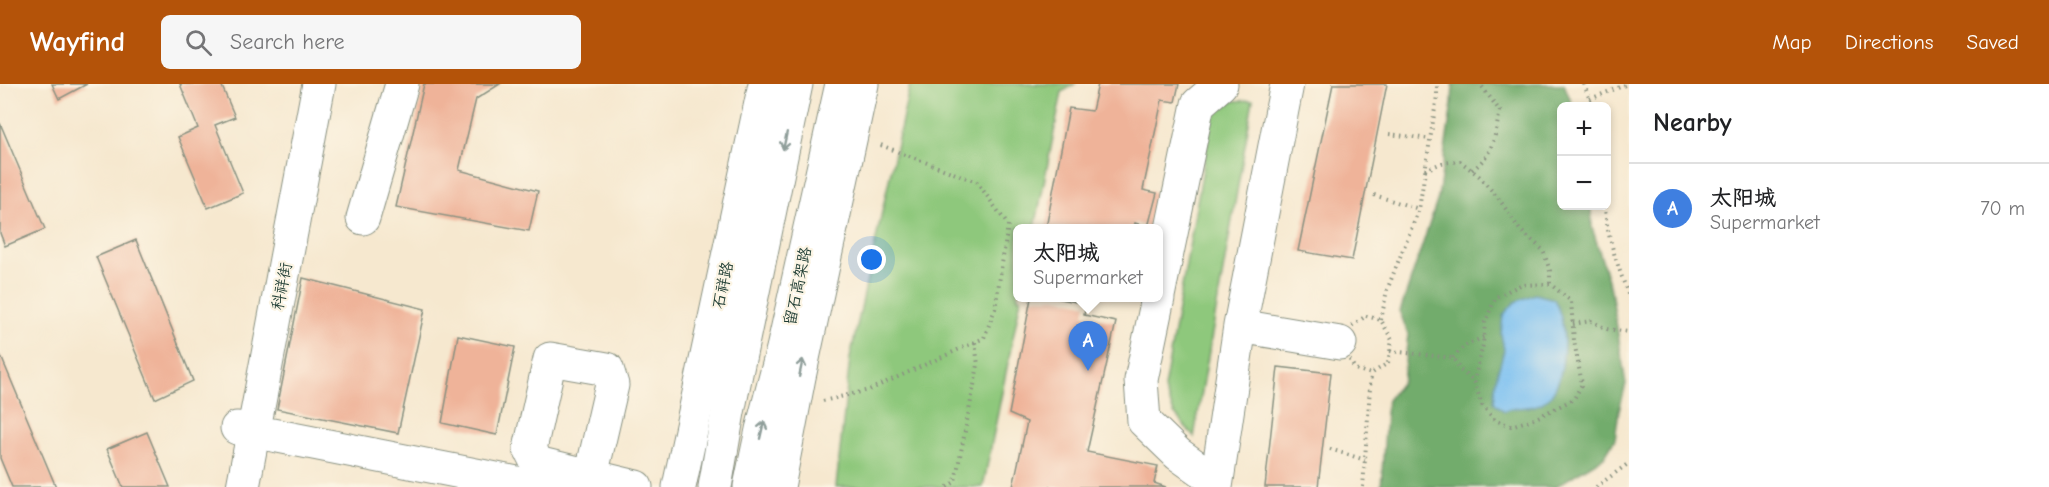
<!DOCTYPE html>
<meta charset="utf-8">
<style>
body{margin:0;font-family:"Comic Neue","LXGW WenKai TC",sans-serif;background:#f6f6f6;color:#202124}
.controls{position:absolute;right:18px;top:18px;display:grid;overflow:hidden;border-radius:9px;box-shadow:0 3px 9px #0003}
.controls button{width:54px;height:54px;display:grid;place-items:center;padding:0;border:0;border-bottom:2px solid #e0e0e0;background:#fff;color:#202124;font:30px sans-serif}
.you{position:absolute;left:872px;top:176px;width:21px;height:21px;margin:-15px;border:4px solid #fff;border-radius:50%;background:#1a73e8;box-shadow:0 0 0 9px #1a73e833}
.badge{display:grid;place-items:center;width:39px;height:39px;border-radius:50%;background:#b45309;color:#fff;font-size:20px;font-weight:700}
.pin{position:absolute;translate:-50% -50px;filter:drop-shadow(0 2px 3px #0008)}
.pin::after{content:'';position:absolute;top:32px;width:21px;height:18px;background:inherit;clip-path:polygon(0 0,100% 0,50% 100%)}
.popup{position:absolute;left:1013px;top:140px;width:150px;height:78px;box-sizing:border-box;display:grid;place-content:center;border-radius:9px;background:#fff;filter:drop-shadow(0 2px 4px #0005);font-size:20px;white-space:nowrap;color:#757577}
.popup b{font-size:22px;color:#202124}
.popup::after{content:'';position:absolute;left:50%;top:100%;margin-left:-12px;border:12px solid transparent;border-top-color:#fff}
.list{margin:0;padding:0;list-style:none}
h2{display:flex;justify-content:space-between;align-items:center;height:78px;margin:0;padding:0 24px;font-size:26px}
h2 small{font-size:20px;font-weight:400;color:#757577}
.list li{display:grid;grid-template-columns:39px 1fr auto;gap:18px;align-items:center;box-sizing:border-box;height:90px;padding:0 24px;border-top:2px solid #e0e0e0}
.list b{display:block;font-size:22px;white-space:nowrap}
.list p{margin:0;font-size:20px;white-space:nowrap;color:#757577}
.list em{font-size:20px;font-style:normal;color:#757577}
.icon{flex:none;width:33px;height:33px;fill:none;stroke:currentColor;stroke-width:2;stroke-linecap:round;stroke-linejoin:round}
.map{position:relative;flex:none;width:1629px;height:403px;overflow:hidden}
header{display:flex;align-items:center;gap:36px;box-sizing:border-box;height:84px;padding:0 30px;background:#b45309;color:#fff}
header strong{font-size:28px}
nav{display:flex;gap:33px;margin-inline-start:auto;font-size:21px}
.search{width:420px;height:54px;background:#f6f6f6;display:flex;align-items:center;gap:15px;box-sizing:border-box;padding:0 21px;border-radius:9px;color:#757577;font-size:22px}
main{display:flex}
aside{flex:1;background:#fff}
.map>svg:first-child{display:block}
.green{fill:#8ec87c;stroke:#568258;stroke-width:1.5}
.forest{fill:#72ac6c;stroke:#487450;stroke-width:1.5}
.water{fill:#7ac0f1;stroke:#4c7e92;stroke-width:1.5}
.building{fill:#efb399}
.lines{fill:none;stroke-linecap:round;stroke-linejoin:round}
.minor-casing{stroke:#8a9282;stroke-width:35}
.major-casing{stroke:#8a9282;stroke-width:35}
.highway-casing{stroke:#8a9282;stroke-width:35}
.path{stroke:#8a9282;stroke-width:4;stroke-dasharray:1.5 4.5;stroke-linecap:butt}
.minor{stroke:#fff;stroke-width:33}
.major{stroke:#fff;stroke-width:33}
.highway{stroke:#fff;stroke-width:33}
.oneway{stroke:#8f9e9a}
.labels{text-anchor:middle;stroke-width:4.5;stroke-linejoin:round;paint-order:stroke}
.street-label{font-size:16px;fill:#1f3d34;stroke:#fcf5e5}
</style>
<header>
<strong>Wayfind</strong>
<div class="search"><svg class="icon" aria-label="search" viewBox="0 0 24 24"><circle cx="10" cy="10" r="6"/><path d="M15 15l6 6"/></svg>Search here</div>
<nav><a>Map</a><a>Directions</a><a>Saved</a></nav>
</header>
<main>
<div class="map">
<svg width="1629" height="403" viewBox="0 0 1629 403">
<rect width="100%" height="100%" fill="#fcf5e5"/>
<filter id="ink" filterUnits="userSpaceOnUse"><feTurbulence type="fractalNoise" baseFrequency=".0167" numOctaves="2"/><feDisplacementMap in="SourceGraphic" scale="12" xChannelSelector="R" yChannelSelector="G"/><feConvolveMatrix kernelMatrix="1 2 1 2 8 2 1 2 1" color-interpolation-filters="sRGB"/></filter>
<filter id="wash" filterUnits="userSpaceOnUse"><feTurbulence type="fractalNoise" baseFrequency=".008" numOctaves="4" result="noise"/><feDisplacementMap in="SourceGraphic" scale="24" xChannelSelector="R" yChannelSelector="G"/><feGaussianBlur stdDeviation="1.35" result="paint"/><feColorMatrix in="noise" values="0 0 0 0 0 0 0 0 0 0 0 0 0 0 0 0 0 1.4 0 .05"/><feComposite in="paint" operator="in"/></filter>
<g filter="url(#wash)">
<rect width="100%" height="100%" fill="#f6e8cf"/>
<path class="green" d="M910,0H1075L1062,8L1035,144H1018V214H1021L983,403H836L850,274Z
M1253,16L1194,353L1174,329L1164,304L1213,28L1233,17Z"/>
<path class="forest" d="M1453,0H1564L1573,22H1562V122H1591L1592,143L1611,206L1626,300L1619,326L1615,355L1604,373L1555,403H1381L1387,316L1403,297L1408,250L1400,228L1438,114L1452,19Z"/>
<path class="water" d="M1535,210L1554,215C1557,222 1561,230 1562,238C1566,261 1565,308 1540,320C1528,326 1517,321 1504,327L1494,318L1496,295L1504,266L1501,250L1503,231L1515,218Z"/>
<g id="blocks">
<path class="building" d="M52,0H87L59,15Z
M180,0H221L235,33L215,41L243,109L208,124L178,53L198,44Z
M424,0H500L476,15L459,86L538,107L529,147L396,123Z
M1098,0H1179L1175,18L1162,16L1143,106L1157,109L1148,143L1135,139L1134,144H1046L1069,24L1092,27Z
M1333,0H1387L1352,176L1298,167Z
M0,39L45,145L5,162L0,149Z
M136,156L193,297L155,315L96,173Z
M303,194L425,225L398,349L277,325Z
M1031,214H1056L1086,220L1084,231L1116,238L1087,368L1158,382L1154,399L1166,403H1013L1027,338L1009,330Z
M458,251L515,263L497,351L442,339Z
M0,270L56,403H12L0,374Z
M1278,283L1331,289L1318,403H1265Z
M147,348L170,403H123L107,365Z"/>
</g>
</g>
<g filter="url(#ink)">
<use href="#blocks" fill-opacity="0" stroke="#8a9282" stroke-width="1.5"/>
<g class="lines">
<g class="minor-casing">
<path id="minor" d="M363,134L402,0
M1158,212L1198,20L1221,0
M1158,214L1141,296L1144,337L1178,370L1216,397
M1240,242L1340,259
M237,344L537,403
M243,403L319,0
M553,403L591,392L612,301L607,285L550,275L530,365L537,379L636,403
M1216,403L1240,242L1287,0"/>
</g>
<g class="major-casing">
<path id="major" d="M679,403L765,0
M778,403L799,293L862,0"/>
</g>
<g class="highway-casing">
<path id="highway" d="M715,403L728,328L796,0
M750,403L762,346L783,265L842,0"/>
</g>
<path class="path" d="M1584,0L1592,22
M1590,15L1625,1
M1389,50L1430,55
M1425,86L1442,79L1460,77L1479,92L1499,115L1520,146L1543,166L1550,187V200
M1472,86C1495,69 1494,53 1500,27L1480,0
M1374,111L1419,125
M1605,122C1606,152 1619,184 1629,213
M1366,232L1381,236L1392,256L1388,279L1371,290L1355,285L1340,259L1350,243Z
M1381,236L1387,206L1419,125L1437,12V0
M1573,240L1591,237L1607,245L1629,248
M1390,267L1453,274L1460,286L1474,297L1482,321L1495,336L1511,342L1534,335L1574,315L1582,300L1574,257L1571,217L1550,200L1520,201L1496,213L1485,238L1483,261L1474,297
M1453,274L1464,262L1484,253
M823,317L869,306L984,254L995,225L1008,141L977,98L878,60
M1330,365L1365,376
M947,403L955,398L978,281L975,258
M1363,403L1371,290
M1596,403L1629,379"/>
<use href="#minor" class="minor"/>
<use href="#major" class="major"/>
<use href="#highway" class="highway"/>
</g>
<defs><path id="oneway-shaft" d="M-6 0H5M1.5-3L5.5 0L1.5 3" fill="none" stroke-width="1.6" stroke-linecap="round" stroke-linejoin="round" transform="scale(1.5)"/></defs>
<g class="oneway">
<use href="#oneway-shaft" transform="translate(785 57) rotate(102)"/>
<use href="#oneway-shaft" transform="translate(801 284) rotate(-78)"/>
<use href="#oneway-shaft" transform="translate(762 346) rotate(-77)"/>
</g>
</g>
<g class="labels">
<g class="street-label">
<text transform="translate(722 201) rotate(-78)" y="6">石祥路</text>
<text transform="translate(281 202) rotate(-79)" y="6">科祥街</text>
<text transform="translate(797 202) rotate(-78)" y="6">留石高架路</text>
</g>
</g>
</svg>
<div class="controls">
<button>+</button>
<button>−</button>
</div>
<div class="you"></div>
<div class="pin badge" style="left:1088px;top:287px;background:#3f7fe0">A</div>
<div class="popup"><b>太阳城</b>Supermarket</div>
</div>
<aside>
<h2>Nearby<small></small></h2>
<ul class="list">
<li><span class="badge" style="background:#3f7fe0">A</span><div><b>太阳城</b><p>Supermarket</p></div><em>70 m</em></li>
</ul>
</aside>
</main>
